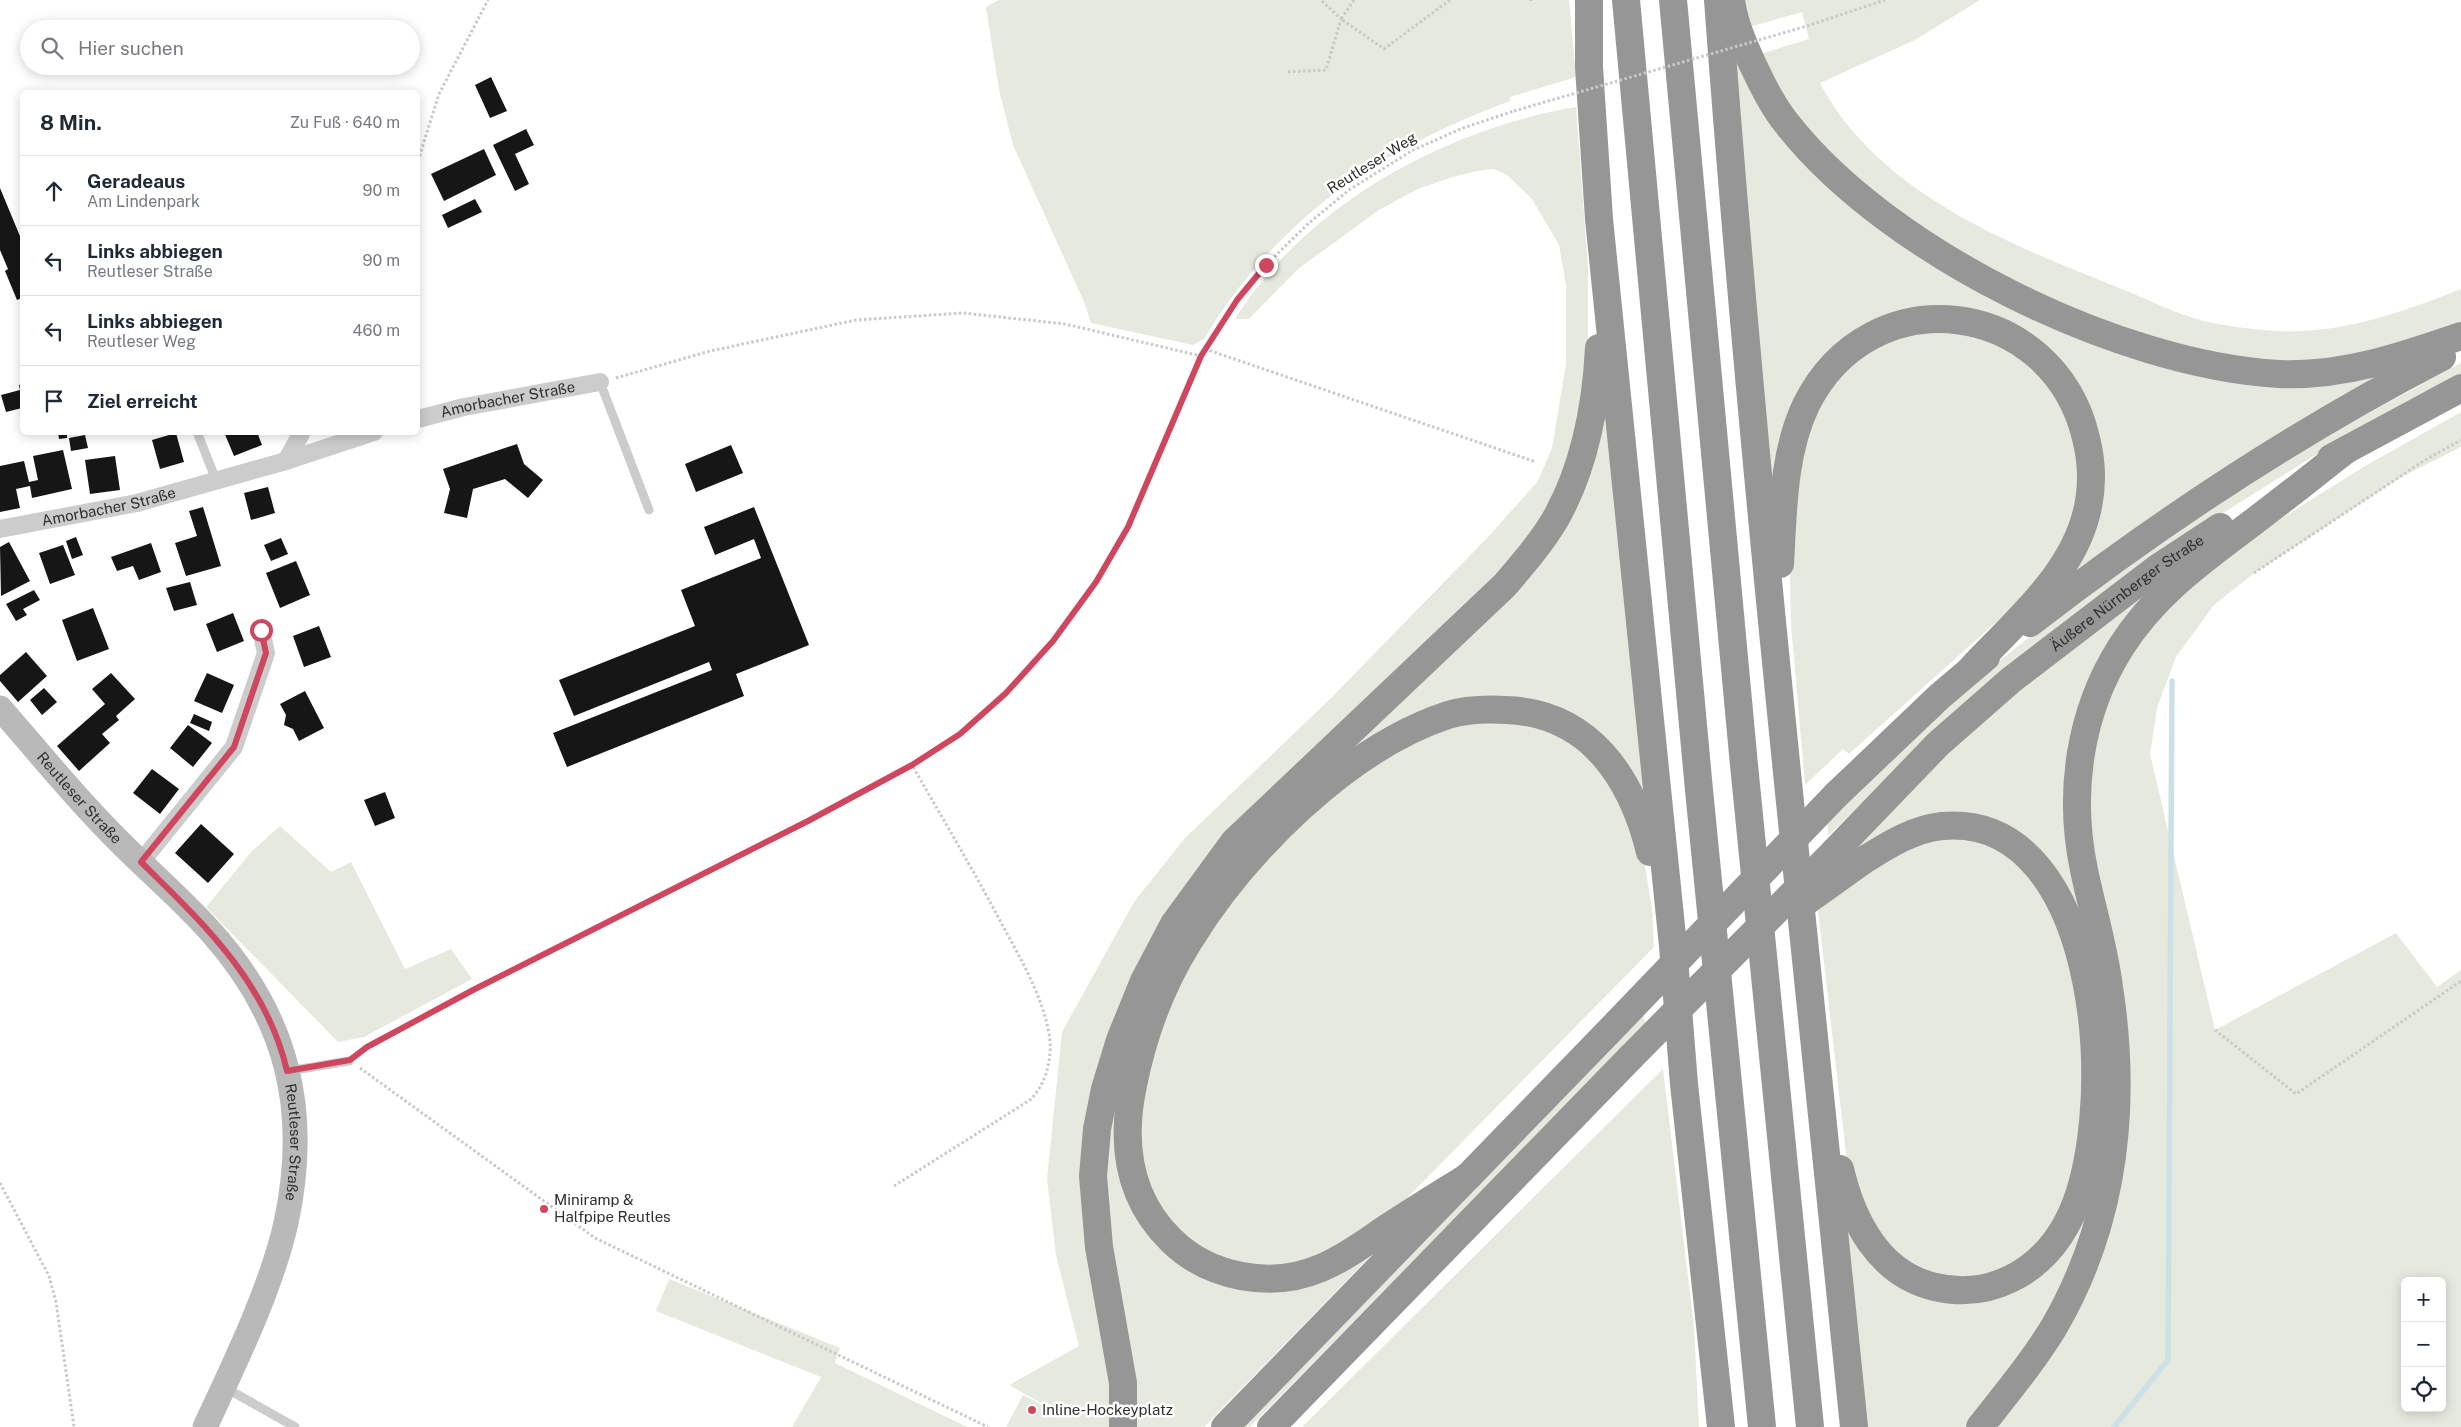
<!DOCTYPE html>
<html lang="de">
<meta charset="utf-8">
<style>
body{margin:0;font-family:"Public Sans",sans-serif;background:#f2f2f3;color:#1f2937}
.controls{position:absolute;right:15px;bottom:15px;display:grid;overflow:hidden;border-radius:8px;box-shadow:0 2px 12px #0003}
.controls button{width:45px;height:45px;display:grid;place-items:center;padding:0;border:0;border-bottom:1px solid #e0e1e3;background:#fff;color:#1f2937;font:25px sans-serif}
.stop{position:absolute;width:15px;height:15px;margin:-11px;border:4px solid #cf475e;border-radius:50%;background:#fff}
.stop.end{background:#cf475e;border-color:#fff;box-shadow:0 1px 5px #0008}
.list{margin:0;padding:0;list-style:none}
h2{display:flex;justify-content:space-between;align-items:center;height:65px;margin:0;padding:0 20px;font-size:21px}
h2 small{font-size:16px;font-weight:400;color:#747a83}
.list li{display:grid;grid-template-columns:32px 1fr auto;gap:15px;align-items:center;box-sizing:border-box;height:70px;padding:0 20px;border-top:1px solid #e0e1e3}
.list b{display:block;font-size:19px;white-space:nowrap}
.list p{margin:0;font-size:16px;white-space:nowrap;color:#747a83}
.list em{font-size:16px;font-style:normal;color:#747a83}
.icon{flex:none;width:28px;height:28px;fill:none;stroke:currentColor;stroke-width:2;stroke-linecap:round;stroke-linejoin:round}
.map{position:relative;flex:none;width:2461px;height:1427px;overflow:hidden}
.search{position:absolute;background:#fff;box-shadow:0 2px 12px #0003;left:20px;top:20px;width:400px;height:55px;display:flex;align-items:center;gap:12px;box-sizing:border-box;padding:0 18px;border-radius:28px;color:#747a83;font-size:19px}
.panel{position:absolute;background:#fff;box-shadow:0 2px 12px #0003;left:20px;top:90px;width:400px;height:345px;border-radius:8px}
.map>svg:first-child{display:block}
.green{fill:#e6eade;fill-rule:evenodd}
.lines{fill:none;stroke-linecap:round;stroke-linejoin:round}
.stream{stroke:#cde0e7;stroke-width:5.5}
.building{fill:#161616}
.path{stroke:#c9c9c9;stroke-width:3;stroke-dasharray:2.5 2.5;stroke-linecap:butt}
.lane{stroke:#ccc;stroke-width:9}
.street{stroke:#ccc;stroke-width:18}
.secondary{stroke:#b9b9b9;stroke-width:25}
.highway{stroke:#969696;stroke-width:28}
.path-bridge{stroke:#c9c9c9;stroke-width:3;stroke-dasharray:2.5 2.5;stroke-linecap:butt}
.highway-bridge{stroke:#969696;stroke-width:28}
.route{stroke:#cf475e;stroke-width:6}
.poi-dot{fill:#cf475e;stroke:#fff;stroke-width:2}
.labels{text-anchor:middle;stroke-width:5;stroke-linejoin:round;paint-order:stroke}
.street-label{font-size:15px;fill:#2f2f2f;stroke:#fff}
.poi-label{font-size:15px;fill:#2f2f2f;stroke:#fff;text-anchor:start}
</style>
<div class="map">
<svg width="2461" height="1427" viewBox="0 0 2461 1427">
<rect width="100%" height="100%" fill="#fff"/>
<path class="green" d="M999,0H1569L1576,77L1510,97V101C1380,149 1277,218 1204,339L1193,345L1091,323L1085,304L1013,145L999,90L986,7Z
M1740,0H1980L1915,40L1820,83C1877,191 2004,242 2112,285C2141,296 2173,313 2203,321C2225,326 2256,330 2278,331C2342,334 2403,312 2461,289V325L2366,358L2254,365L2079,316L1905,221L1808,136L1757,55L1809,39L1802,12L1746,28Z
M1741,60L1810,163L2117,348L2391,373L2071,578L2098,463L2009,328L1858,335L1772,498L1734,62Z
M1576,107L1588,268V367L1580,423L1559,492L1523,548L1303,761L1095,1095L1112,1427H1006L1023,1395L1075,1422L1009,1385L1079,1346L1056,1255L1047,1179L1062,1032L1134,902L1185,838L1331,698L1489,536L1538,481L1552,448L1566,364V285L1559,245L1532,199L1507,175L1494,169L1477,171L1452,177L1418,189L1379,210L1298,269L1249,319H1235C1306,204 1446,129 1576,107Z
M1926,326L2015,348L2069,409L2083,492L2051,568L2004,615L1849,754L1843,749L1805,785L1791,624L1789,543L1807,425L1855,355Z
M2461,363V376L2322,451L2169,547L1906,761L1828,836V820L1982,675L2079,597L2295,453Z
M1609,392L1650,791C1631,785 1629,775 1617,760C1594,732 1562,704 1524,701C1501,699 1476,699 1453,705C1426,712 1403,727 1379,742C1361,753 1341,763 1324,776C1311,785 1300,797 1288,807C1275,819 1260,830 1249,843C1171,931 1067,1105 1144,1218C1159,1240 1176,1258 1200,1270C1271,1305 1334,1273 1393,1233L1204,1427H1129C1137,1347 1098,1271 1100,1192C1104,1076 1139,983 1208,891C1218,877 1228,861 1240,848C1271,814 1307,783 1341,751C1392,703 1442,655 1493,608C1537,559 1573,515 1591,451C1596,433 1599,413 1602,395Z
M2461,412V447L2403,476L2253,574L2214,605L2176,657L2157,708L2150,754L2215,1030L2396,933L2437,987L2461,970V1427H1988L2048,1348L2129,1064L2124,995L2098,895L2087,841L2092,728L2141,633L2230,550L2367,465ZM2405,1281H2442V1408H2405Z
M2193,558L2077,718L2104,1156L2064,1291L1969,1427H1860L1833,1166L1872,1258L1994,1293L2086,1198L2083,934L1977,821L1840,865L1853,845L1987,715L2110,615Z
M1523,718L1595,755L1642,848L1652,909L1654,947L1409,1196L1383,1220L1352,1240L1294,1265H1238L1189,1244L1154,1206L1134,1144V1112L1172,988L1261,859L1373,762L1462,719Z
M280,826L331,872L351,862L405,969L451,949L472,979L364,1037L338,1042L206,907L252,851Z
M1953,833L2022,860L2073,955L2086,1082L2068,1205L2019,1268L1946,1282L1894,1254L1854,1192L1846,1154L1818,911L1873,861Z
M1643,1014L1646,1027L1605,1066L1250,1427H1236Z
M1663,1069L1694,1327L1699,1427H1302Z
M669,1279L840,1348L835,1363L967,1427H792L821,1377L656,1311Z"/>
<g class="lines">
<path class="stream" d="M2114,1427L2168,1360L2172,681"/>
</g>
<path class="building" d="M491,77L507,111L490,118L475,85Z
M526,129L534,145L515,154L529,184L515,191L493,145Z
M484,149L496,175L444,201L431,174Z
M0,188L22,241V298L17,300L5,271L8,269L0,250Z
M475,199L482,212L448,228L442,215Z
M22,384V408L6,412L1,395L20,390L19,385Z
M58,432H67V438L59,439Z
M224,432H257L262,445L234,456Z
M176,433L184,462L160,469L152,440Z
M85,435L88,448L71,451L69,438Z
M517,444L524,464L543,480L528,498L505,479L473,489L467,518L444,513L450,489L443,469Z
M731,445L743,473L696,492L685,464Z
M63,450L72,489L32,498L30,486L16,489L20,508L0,512V466L24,461L29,482L38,480L33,456Z
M115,456L120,490L90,494L85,460Z
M268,487L275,513L251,520L244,493Z
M203,507L221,566L186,576L175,543L197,536L189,511Z
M754,507L809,645L736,674L744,696L567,767L553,733L712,670L709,662L574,716L559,680L695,626L681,590L761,558L754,539L715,555L704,527Z
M76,537L83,555L72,559L66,541Z
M281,538L288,554L271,561L264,545Z
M9,542L30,581L1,596L0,547Z
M151,543L161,572L139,580L133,566L117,571L111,557Z
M63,545L75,575L50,584L39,553Z
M296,561L310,595L280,608L266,573Z
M190,582L197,605L174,611L166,588Z
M34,590L40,600L23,609L27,615L16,621L6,604Z
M93,608L109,649L77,661L62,620Z
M233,613L244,641L217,652L206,624Z
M319,626L331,657L304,667L293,636Z
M26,652L47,676L18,702L0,681V675Z
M111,673L135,699L116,716L119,720L102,734L110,743L79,771L57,746L105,704L92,689Z
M207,673L234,685L222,713L194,701Z
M44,688L57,702L42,715L30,700Z
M305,691L324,728L299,741L293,729L284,725L286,715L280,704Z
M194,714L212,722L209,731L190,723Z
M188,725L212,743L193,767L170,748Z
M152,769L179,789L160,814L133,793Z
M385,792L395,818L375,826L364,800Z
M201,824L234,854L208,883L175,853Z"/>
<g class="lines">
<path class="path" d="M1354,0L1341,19L1384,49L1450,0
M1531,0V1
M1807,26L1885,0
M1288,72L1326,70L1341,19L1321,0
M418,161L439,94L488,0
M1205,349L1536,462
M616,378L710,351L856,320L963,313L1065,324L1201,356
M2254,573L2425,460L2461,440
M2215,1030L2296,1094L2461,981
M358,1054L475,989L808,821L912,765L960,734L1006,693L1053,641L1096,582L1128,527L1201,356L1237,300L1266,265L1309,223L1349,190L1413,150L1463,128L1514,111
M360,1068L595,1238L988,1427
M0,1183L49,1276L56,1302L74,1427
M894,1186L1030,1100C1047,1083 1053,1057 1049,1033C1042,996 1022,961 1004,928C975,873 943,819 912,765"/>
<path class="lane" d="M600,382L649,510
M197,432L216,480
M288,1071L349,1061
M224,1387L295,1427"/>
<g class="street">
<path id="s1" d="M418,419L464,407L600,382"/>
<path d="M286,461L302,432"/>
<path id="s2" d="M0,529L137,503L286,461L374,432"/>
<path d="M141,862L234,747L266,653L261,630"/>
</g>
<path class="secondary" id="s3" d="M0,708C35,748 69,790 106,828C140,864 179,896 211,932C288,1018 310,1111 286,1223C271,1289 234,1365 205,1427"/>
<g class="highway">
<path d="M1589,0V67L1599,219L1673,946L1684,1084L1721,1427"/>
<path d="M1626,0L1699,790L1762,1427"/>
<path d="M1673,0L1744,765L1810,1427"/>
<path d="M1718,0C1753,477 1806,952 1854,1427"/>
<path d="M1731,0C1734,23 1743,43 1752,63C1762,84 1773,107 1788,125C1888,252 2118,365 2279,374C2342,377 2403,356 2461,336"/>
<path d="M2331,458L2461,388"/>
<path d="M1780,564C1783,512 1783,453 1806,405C1871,274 2053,299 2086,438C2093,466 2093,494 2084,522C2066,580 2012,625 1972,668"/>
<path d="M2030,623C2159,523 2297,432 2442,357"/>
<path d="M1836,795L1940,696L1986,657"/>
<path id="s4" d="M1834,852L1938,744L2011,680L2156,569L2220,527"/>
<path d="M1840,1169C1852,1221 1879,1274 1935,1287C1990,1300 2040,1272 2066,1225C2122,1126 2106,811 1942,826C1912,829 1885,847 1861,862"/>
<path d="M1469,1176C1442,1193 1414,1210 1387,1228C1366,1242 1345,1258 1321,1268C1272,1289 1209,1278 1171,1240C1127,1197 1121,1142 1133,1085C1143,1035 1162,984 1189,941C1244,852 1347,748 1448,715C1467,709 1487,709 1506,710C1590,713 1632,778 1650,852"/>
<path d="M1123,1427V1383L1099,1247L1093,1176L1097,1129L1105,1089L1120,1040L1144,981L1174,924L1234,842L1505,585C1523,564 1542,542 1556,518C1585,466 1596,407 1599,348"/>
<path d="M1225,1427L1618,1022"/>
<path d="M1271,1427L1631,1057"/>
<path d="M1980,1427C2006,1394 2032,1363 2054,1327C2115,1222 2127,1105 2109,987C2104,947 2092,909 2084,870C2068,794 2079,713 2121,647C2154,594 2203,560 2252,523C2284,499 2315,474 2346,450"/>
</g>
<path class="path-bridge" d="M1514,111L1807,26"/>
<path class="highway-bridge" d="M1801,905L1861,862
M1618,1022L1836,795
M1631,1057L1834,852"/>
</g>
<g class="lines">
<path class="route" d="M261,630L266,653L234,747L141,862C203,923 267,983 287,1071L350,1060L367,1047L475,989L808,821L912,765L960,734L1006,693L1053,641L1096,582L1128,527L1201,356L1237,300L1266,265"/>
</g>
<g class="poi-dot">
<circle cx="544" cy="1209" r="5"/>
<circle cx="1032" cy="1410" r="5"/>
</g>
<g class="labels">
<g class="street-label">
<text transform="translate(1372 163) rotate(-32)" y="5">Reutleser Weg</text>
<text dy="5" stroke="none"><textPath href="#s1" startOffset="92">Amorbacher Straße</textPath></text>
<text dy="5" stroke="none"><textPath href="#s2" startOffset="111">Amorbacher Straße</textPath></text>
<text dy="5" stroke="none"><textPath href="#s4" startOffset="392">Äußere Nürnberger Straße</textPath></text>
<text dy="5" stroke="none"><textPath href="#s3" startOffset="120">Reutleser Straße</textPath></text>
<text dy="5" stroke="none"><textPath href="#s3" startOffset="540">Reutleser Straße</textPath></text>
</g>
<g class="poi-label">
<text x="554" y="1205">Miniramp &amp;<tspan x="554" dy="17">Halfpipe Reutles</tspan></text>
<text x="1042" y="1415">Inline-Hockeyplatz</text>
</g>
</g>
</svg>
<div class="controls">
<button>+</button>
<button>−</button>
<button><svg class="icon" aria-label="locate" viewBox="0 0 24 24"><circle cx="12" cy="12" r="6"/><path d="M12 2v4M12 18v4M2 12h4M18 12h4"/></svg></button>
</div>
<div class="stop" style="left:261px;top:630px"></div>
<div class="stop end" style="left:1266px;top:265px"></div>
<div class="search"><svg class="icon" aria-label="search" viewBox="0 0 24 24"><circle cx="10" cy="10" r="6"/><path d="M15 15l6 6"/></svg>Hier suchen</div>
<section class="panel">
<h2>8 Min.<small>Zu Fuß · 640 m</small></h2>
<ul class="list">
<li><svg class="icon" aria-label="ahead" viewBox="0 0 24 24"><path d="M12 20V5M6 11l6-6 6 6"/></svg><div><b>Geradeaus</b><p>Am Lindenpark</p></div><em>90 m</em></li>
<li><svg class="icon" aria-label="left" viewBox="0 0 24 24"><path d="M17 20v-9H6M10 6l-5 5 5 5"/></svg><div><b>Links abbiegen</b><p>Reutleser Straße</p></div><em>90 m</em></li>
<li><svg class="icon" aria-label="left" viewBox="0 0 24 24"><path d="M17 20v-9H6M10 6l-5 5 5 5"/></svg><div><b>Links abbiegen</b><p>Reutleser Weg</p></div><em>460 m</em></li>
<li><svg class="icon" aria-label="arrive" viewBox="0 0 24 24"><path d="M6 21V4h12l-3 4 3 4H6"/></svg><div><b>Ziel erreicht</b></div></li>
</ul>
</section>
</div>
